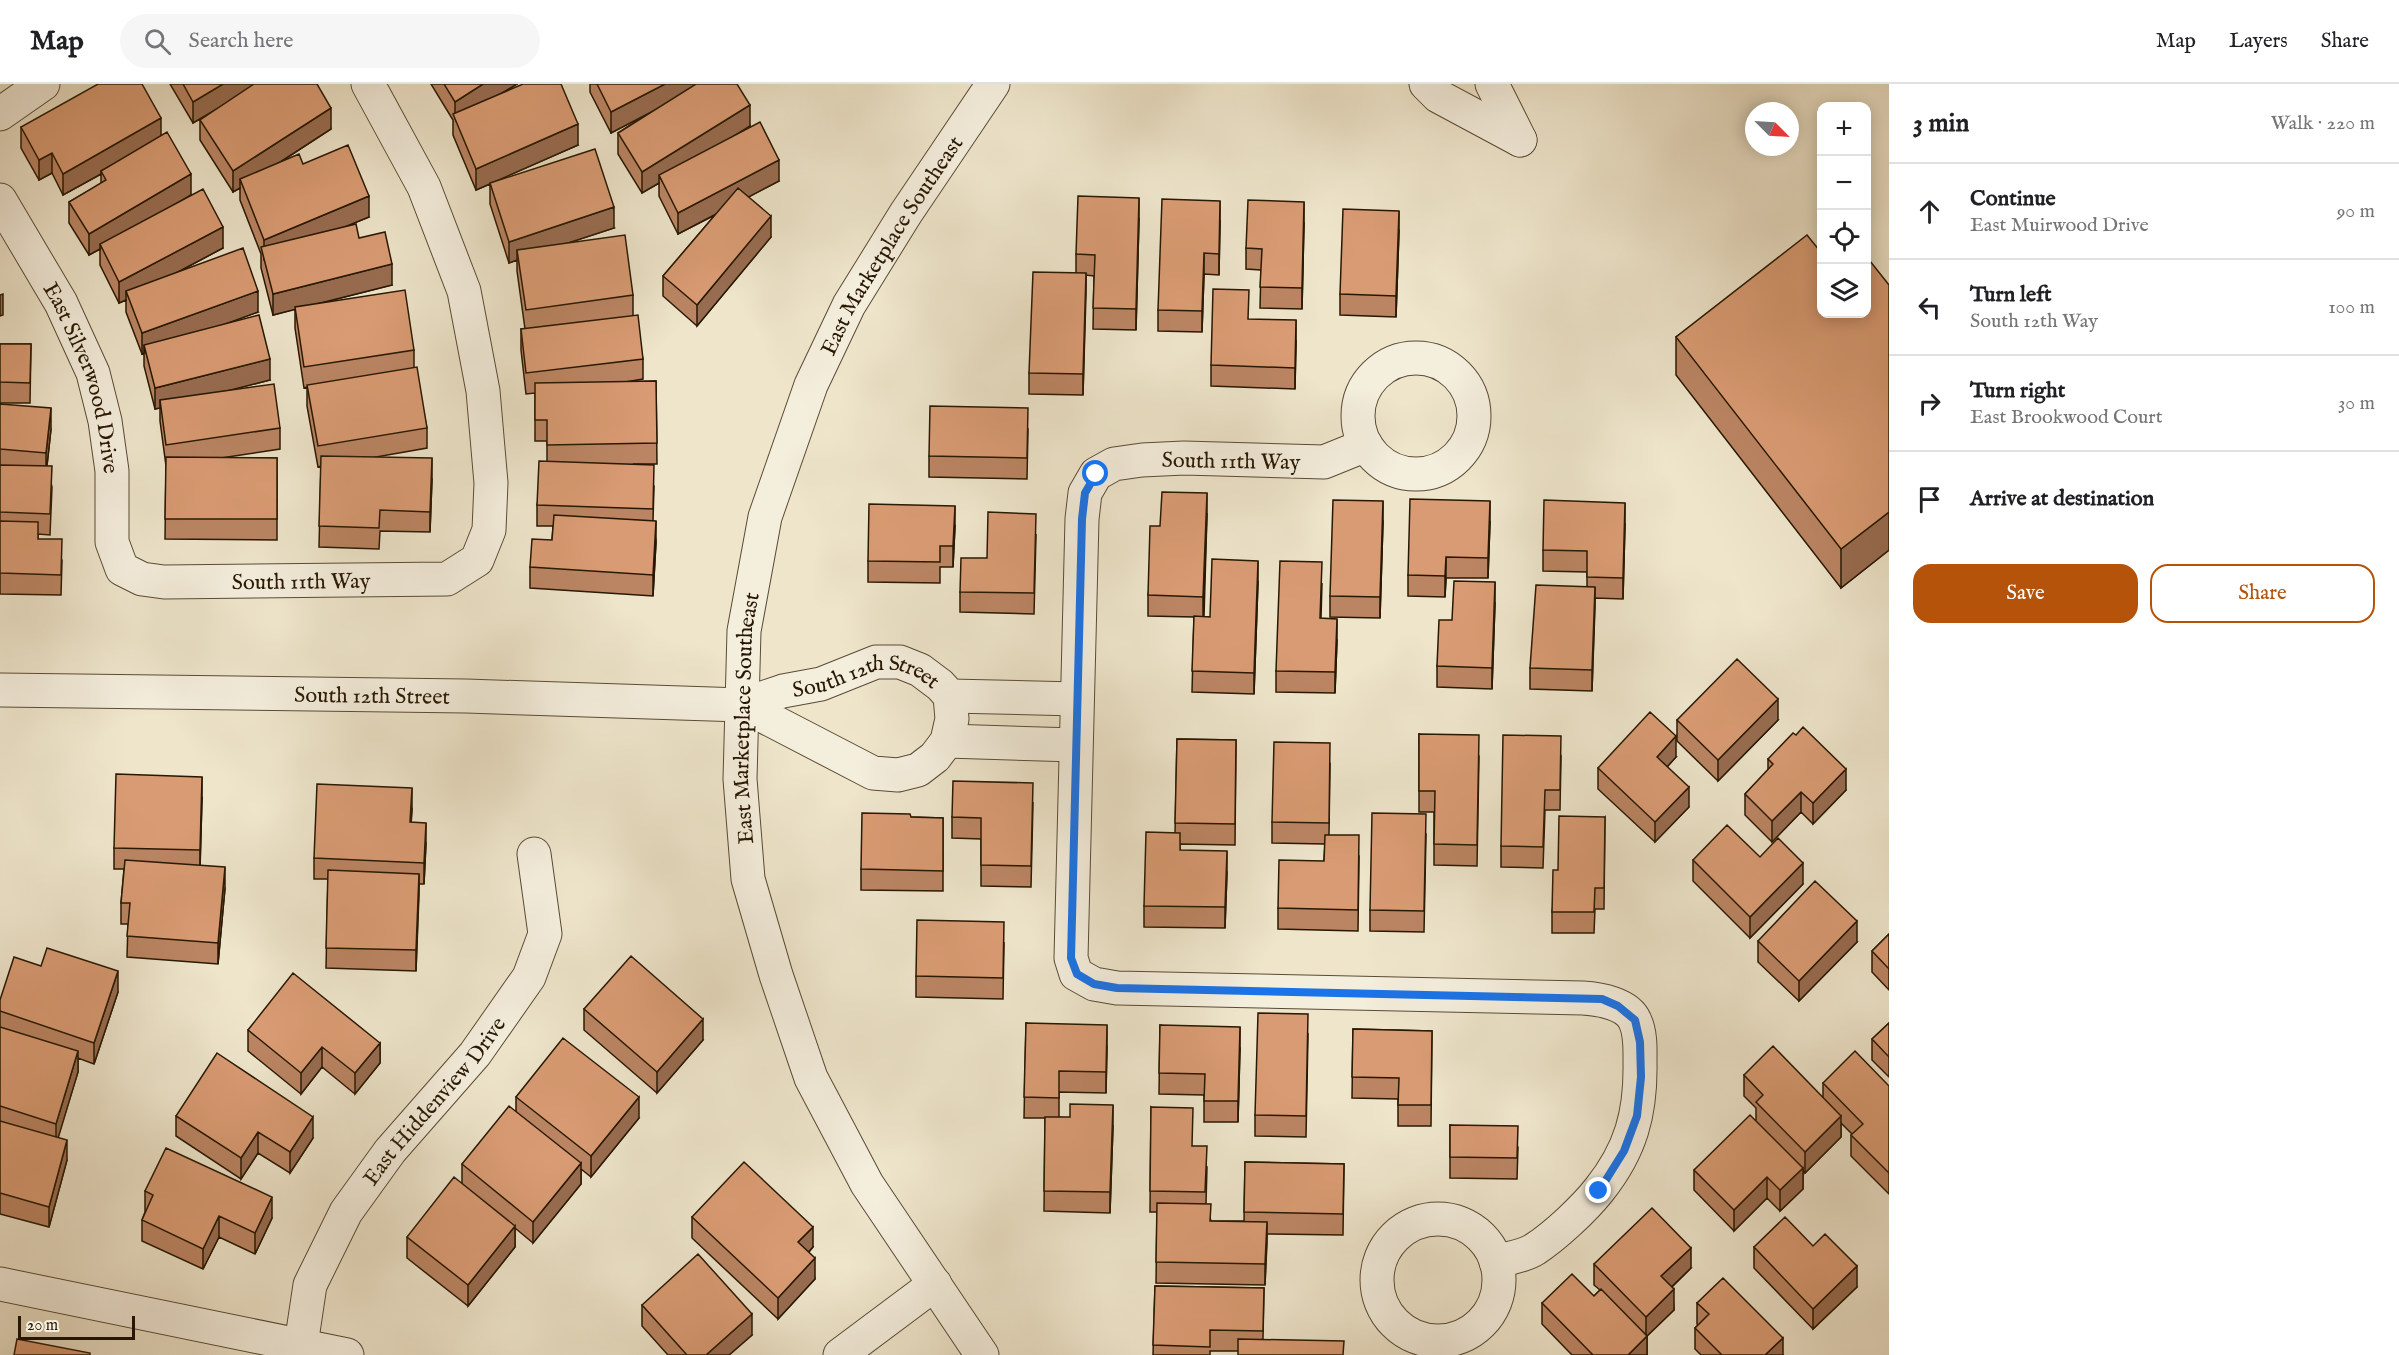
<!DOCTYPE html>
<meta charset="utf-8">
<style>
body{margin:0;font-family:"IM FELL English",serif;background:#f6f6f6;color:#202124}
.controls{position:absolute;right:18px;top:18px;display:grid;overflow:hidden;border-radius:12px;box-shadow:0 3px 15px #0003}
.controls button{width:54px;height:54px;display:grid;place-items:center;padding:0;border:0;border-bottom:2px solid #e0e0e0;background:#fff;color:#202124;font:30px sans-serif}
.compass{position:absolute;left:1745px;top:18px;width:54px;height:54px;border-radius:50%;background:#fff;box-shadow:0 3px 15px #0003;rotate:114deg}
.scale{position:absolute;left:18px;bottom:15px;width:117px;box-sizing:border-box;padding-left:6px;border:3px solid #281803;border-top:0;font-size:16px;line-height:21px;white-space:nowrap;color:#281803;-webkit-text-stroke:4px #f4eedd;paint-order:stroke}
.stop{position:absolute;width:18px;height:18px;margin:-14px;border:4px solid #1a73e8;border-radius:50%;background:#fff}
.stop.end{background:#1a73e8;border-color:#fff;box-shadow:0 2px 6px #0008}
.list{margin:0;padding:0;list-style:none}
h2{display:flex;justify-content:space-between;align-items:center;height:78px;margin:0;padding:0 24px;font-size:26px}
h2 small{font-size:20px;font-weight:400;color:#757577}
.list li{display:grid;grid-template-columns:39px 1fr auto;gap:18px;align-items:center;box-sizing:border-box;height:96px;padding:0 24px;border-top:2px solid #e0e0e0}
.list b{display:block;font-size:22px;white-space:nowrap}
.list p{margin:0;font-size:20px;white-space:nowrap;color:#757577}
.list em{font-size:20px;font-style:normal;color:#757577}
.actions{display:flex;gap:12px;padding:18px 24px}
.actions a{flex:1;padding:14px 0;border:2px solid #b45309;border-radius:18px;text-align:center;font-size:21px;color:#b45309}
.actions .main{background:#b45309;color:#fff}
.icon{flex:none;width:33px;height:33px;fill:none;stroke:currentColor;stroke-width:2;stroke-linecap:round;stroke-linejoin:round}
.map{position:relative;flex:none;width:1889px;height:1271px;overflow:hidden}
header{display:flex;align-items:center;gap:36px;box-sizing:border-box;height:84px;padding:0 30px;background:#fff;border-bottom:2px solid #e0e0e0}
header strong{font-size:28px}
nav{display:flex;gap:33px;margin-inline-start:auto;font-size:21px}
.search{width:420px;height:54px;background:#f6f6f6;display:flex;align-items:center;gap:15px;box-sizing:border-box;padding:0 21px;border-radius:33px;color:#757577;font-size:22px}
main{display:flex}
aside{flex:1;background:#fff}
.map>svg:first-child{display:block}
.lines{fill:none;stroke-linecap:round;stroke-linejoin:round}
.minor-casing{stroke:#5a4b35;stroke-width:35}
.minor{stroke:#f4eedd;stroke-width:33}
.wall{fill:#bb8563;stroke:#281803;stroke-width:1.5}
.shaded-wall{fill:#986c50;stroke:#281803;stroke-width:1.5}
.building{fill:#d99b73;stroke:#281803;stroke-width:1.5}
.route{stroke:#1a73e8;stroke-width:8}
.labels{text-anchor:middle;stroke-width:5;stroke-linejoin:round;paint-order:stroke}
.street-label{font-size:22px;fill:#281803;stroke:#f4eedd}
</style>
<header>
<strong>Map</strong>
<div class="search"><svg class="icon" aria-label="search" viewBox="0 0 24 24"><circle cx="10" cy="10" r="6"/><path d="M15 15l6 6"/></svg>Search here</div>
<nav><a>Map</a><a>Layers</a><a>Share</a></nav>
</header>
<main>
<div class="map">
<svg width="1889" height="1271" viewBox="0 0 1889 1271">
<rect width="100%" height="100%" fill="#eee5cb"/>
<filter id="stains"><feTurbulence type="fractalNoise" baseFrequency=".00333" numOctaves="4"/><feColorMatrix values="0 0 0 0 .2 0 0 0 0 .09 0 0 0 0 .02 0 0 0 .5 -.17"/></filter>
<radialGradient id="worn" r=".72"><stop offset=".6" stop-color="#630" stop-opacity="0"/><stop offset="1" stop-color="#630" stop-opacity=".3"/></radialGradient>
<g class="lines">
<g class="minor-casing">
<g id="minor">
<path d="M1426,0L1438,12L1520,56"/>
<path d="M1492,0L1520,56"/>
<path d="M0,30L43,0"/>
<path id="s1" d="M0,116L61,219L93,289L105,337L112,387V458L122,485L142,495L164,498L447,495L477,476L489,446L491,399L483,307L464,207L424,103L368,0"/>
<circle cx="1416" cy="332" r="58"/>
<path d="M1366,361L1324,378L1184,374L1142,376L1114,380L1096,390L1085,409L1082,435L1071,874L1076,890L1094,900L1117,904L1583,914C1600,915 1628,920 1635,937C1641,950 1640,965 1640,978C1641,1029 1631,1066 1599,1106C1584,1125 1555,1152 1535,1165C1525,1172 1508,1174 1496,1178"/>
<path id="s2" d="M0,606L466,612L742,621L783,607L821,600L876,578H900L920,586L940,601L950,612L952,635L947,657L935,673L918,686L898,691L873,689L742,621"/>
<path d="M950,612L1077,615"/>
<path d="M947,657L1075,661"/>
<circle cx="1438" cy="1196" r="61"/>
<path d="M0,1200L347,1271"/>
<path id="s3" d="M301,1261L310,1201L346,1128L390,1067L475,970L529,893L545,850L534,770"/>
<path d="M840,1271L935,1200"/>
<path id="s4" d="M982,1271L867,1100L811,994L776,891L748,795L740,695L744,547L765,433L811,301L849,221L906,129L993,0"/>
</g>
</g>
<use href="#minor" class="minor"/>
</g>
<path class="wall" d="M170,0H317L331,45L279,79L303,80L369,133L344,143L359,154L392,201L317,220L414,266V283L427,344V364L376,373L432,395L430,448L380,447L379,465L319,463L321,382L318,383L307,322V303L304,304L295,244V225L273,231L261,184V170L240,116V104L233,108L200,56V36L214,27L193,39Z
M431,0H517L501,10L578,61L493,98L614,144L571,158L633,211V231L643,275V295L625,298L656,297L657,380H634L654,402L653,437L656,458L653,512L530,504V483L552,456L553,442H537V421L547,378V357H535V309L526,310L521,266V245H525L517,187V176L509,179L490,120V100L476,106L453,51V36Z
M590,0H737L750,42L733,52L779,97L748,113L771,153L697,242L663,212V192L715,131L678,150L659,112V99L642,109L618,70V49L652,27L611,49L590,8Z
M21,43L161,51L191,111L179,118L223,164L180,187L258,228L224,240L270,296L226,307L280,344V365L221,374H277V456L165,455L166,382L160,337V324L155,325L144,282V269L142,270L126,228V216L119,219L100,181V165L89,171L69,139V118L101,100V90L63,111L52,89L39,96L21,64Z
M1139,135L1136,246L1093,245L1094,192L1086,191L1083,311L1029,310V289L1076,189V170Z
M1220,138L1219,191L1204,190L1202,248L1158,247V226Z
M1304,139L1302,225L1260,224L1261,186L1246,185V164Z
M1399,147L1396,233L1340,231V210Z
M1819,166L1889,201V466L1841,504L1676,291V253Z
M1296,257L1295,305L1211,302V281Z
M0,260H31L30,319H0Z
M0,320L51,345L47,382L52,403L50,451L38,450V455L62,476L61,511L0,510Z
M1028,345L1027,395L929,393V372Z
M1207,430L1204,533H1210L1258,498L1254,610L1192,608L1194,533L1148,532V511L1160,442Z
M1383,438L1380,534L1330,533V512Z
M1490,438L1488,494H1446L1445,513L1408,512V491Z
M1625,440L1623,515L1595,514L1592,607L1530,605V584L1587,502V488L1543,487V466Z
M955,442L953,483H940V499L868,498V477Z
M1036,451L1034,530L960,528V508L987,474Z
M1322,499L1321,534L1337,556L1335,609L1276,608V587Z
M1495,519L1492,605L1437,603V582L1452,536Z
M1677,636H1778L1718,697L1677,657Z
M1419,650L1479,672L1477,782L1434,781V728H1419Z
M1177,655L1236,656L1235,761L1180,760V766L1227,788L1225,844L1144,843V822L1175,749Z
M1561,673L1560,726H1545L1543,784L1501,783V762Z
M1676,673L1667,683L1689,723L1655,758L1598,705V684Z
M1768,675L1846,706L1813,740L1801,728L1772,758L1745,731V710L1768,686Z
M1330,680L1329,751L1359,772L1358,847L1278,845V824L1324,777L1325,760L1272,759V738Z
M202,714L200,782L225,804L218,880L127,873L128,840H121V819L124,785H114V764Z
M1033,719L1031,803L981,802V755L952,754V733Z
M412,725L411,738L426,759L424,800H419L416,887L326,884L328,795H314V774Z
M911,733L943,734V807L861,806V785Z
M1605,733L1604,825H1595L1594,849H1552V828L1558,786Z
M1426,751L1424,848L1370,847V826Z
M1760,773L1803,800L1750,854L1693,797V776Z
M1889,850V906L1872,888V867Z
M1758,857L1857,858L1799,917L1758,878Z
M1004,859L1003,915L916,913V892Z
M118,908L94,980L78,974V988L58,1053L67,1076L49,1143L0,1130V916Z
M584,925L703,956L657,1009L584,946Z
M1026,939L1107,962L1106,1009L1059,1008V1033L1113,1042L1110,1129L1044,1127L1045,1034H1024Z
M1889,939V993L1872,976V955Z
M1160,941L1240,964L1238,1038H1204V1011L1159,1010Z
M1353,945L1432,947L1431,1042H1398V1015L1352,1014Z
M248,946L380,959V979L355,1010L322,983L301,1010L248,967Z
M1308,951L1306,1053L1255,1052V1031Z
M1744,991L1823,1013V999L1889,1002V1110L1851,1072V1051L1852,1050L1841,1039V1053L1805,1089L1803,1086V1105L1780,1127L1767,1114L1734,1147L1694,1106V1086L1756,1036V1024L1744,1012Z
M516,1013L639,1034L591,1093L581,1085V1100L533,1159L515,1144V1163L468,1222L407,1174V1153L462,1099V1080L516,1028Z
M1151,1023L1192,1062L1207,1083L1206,1120L1211,1137H1244L1245,1078L1344,1080L1343,1151L1267,1150L1265,1201L1156,1199L1157,1128H1150Z
M176,1032L313,1054L290,1089L258,1069L241,1095L176,1052Z
M1450,1041L1518,1063L1517,1095L1450,1094Z
M145,1107L272,1134L255,1170L219,1153L203,1185L142,1157V1136L145,1128Z
M692,1133L813,1163L809,1168L815,1195L778,1235L692,1154Z
M1754,1163L1857,1203L1813,1245L1754,1184Z
M1594,1180L1691,1184L1672,1203L1674,1226L1647,1252V1271H1572L1542,1240V1219L1594,1212L1600,1206L1594,1201Z
M1155,1202L1264,1204L1263,1255L1238,1267H1210V1271H1153Z
M1697,1219L1783,1271H1701L1695,1265V1244L1698,1241L1697,1240Z
M642,1221L752,1251L729,1271H668L642,1242Z"/>
<path class="shaded-wall" d="M223,0H259L193,39V18Z
M483,0H517L456,37L455,34V18Z
M665,0H705L611,49V28Z
M750,21V42L662,97L659,91V99L642,109V88Z
M331,24V45L243,102L240,95V104L233,108V87Z
M161,34V55L101,87V90L63,111V90Z
M578,40V61L476,106V85Z
M52,69V89L39,96V76Z
M779,76V97L678,150V129Z
M191,90V111L102,164L100,160V165L89,171V150Z
M369,112V133L264,176V156Z
M1139,114V135L1136,246V225Z
M1220,117V138L1219,191V170Z
M1304,118V139L1302,225V204Z
M614,123V144L519,175L517,166V176L509,179V158Z
M1399,127V147L1396,233V212Z
M771,132V153L697,242V221Z
M223,143V164L129,214L126,207V216L119,219V198Z
M1204,169V190L1202,248V227Z
M392,180V201L273,231V210Z
M1086,189V210L1083,311V290Z
M258,207V228L146,269L144,261V269L142,270V249Z
M3,210V231L0,232V211Z
M1296,236V257L1295,305V284Z
M270,275V296L161,324L160,316V324L155,325V304Z
M51,324V345L46,390V369Z
M432,374V395L430,448V428Z
M1207,409V430L1203,534V513Z
M1383,417V438L1380,534V513Z
M1490,417V438L1488,494V474Z
M1625,419V440L1623,515V494Z
M955,422V442L953,483V462Z
M1889,428V466L1841,504V465Z
M656,437V458L653,512V491Z
M1446,473V494L1445,513V492Z
M1258,477V498L1254,610V589Z
M1495,498V519L1492,605V584Z
M1595,503V523L1592,607V586Z
M1337,535V556L1335,609V588Z
M1778,615V636L1718,697V676Z
M1676,652V673L1657,694V673Z
M1846,685V706L1813,740V719Z
M202,693V714L200,787V766Z
M1689,703V723L1655,758V738Z
M412,704V725L410,759V738Z
M1801,708V728L1772,758V737Z
M426,739V759L424,800V779Z
M1227,767V788L1225,844V823Z
M1803,779V800L1750,854V833Z
M225,783V804L218,880V859Z
M419,790V811L416,887V866Z
M1857,837V858L1799,917V897Z
M118,887V908L94,980V959Z
M703,935V956L657,1009V988Z
M1107,941V962L1106,1009V988Z
M1240,943V964L1238,1038V1017Z
M380,959V979L355,1010V989Z
M322,963V983L301,1010V989Z
M78,967V988L56,1061V1040Z
M639,1013V1034L591,1093V1072Z
M1113,1021V1042L1110,1129V1108Z
M1841,1032V1053L1805,1089V1068Z
M313,1033V1054L290,1089V1068Z
M258,1048V1069L241,1095V1074Z
M67,1056V1076L49,1143V1123Z
M581,1079V1100L533,1159V1138Z
M1803,1084V1105L1780,1127V1106Z
M1767,1093V1114L1734,1147V1126Z
M272,1113V1134L255,1170V1149Z
M219,1132V1153L203,1185V1165Z
M1267,1138V1159L1265,1201V1180Z
M515,1142V1163L468,1222V1201Z
M813,1143V1163L798,1179V1158Z
M1691,1164V1184L1661,1213V1192Z
M815,1174V1195L778,1235V1214Z
M1857,1182V1203L1813,1245V1225Z
M1674,1205V1226L1647,1252V1271H1628L1646,1253V1233Z
M752,1230V1251L729,1271H706Z
M1783,1254V1271H1765Z"/>
<path class="building" d="M98,0H142L161,34L63,90L52,69L39,76L21,43Z
M183,0H223L193,18Z
M254,0H317L331,24L233,87L200,36Z
M444,0H483L455,18Z
M523,0H561L578,40L476,85L453,30Z
M597,0H665L611,28Z
M696,0H737L750,21L642,88L618,49Z
M760,38L779,76L678,129L659,91Z
M167,48L191,90L89,150L69,118L106,96L101,87Z
M348,61L369,112L264,156L240,95L299,70L303,80Z
M595,65L614,123L509,158L490,99Z
M738,104L771,132L697,221L663,192Z
M203,105L223,143L119,198L100,160Z
M1078,112L1139,114L1136,225L1093,224L1095,171L1076,170Z
M1162,115L1220,117L1219,170L1204,169L1202,227L1158,226Z
M1248,116L1304,118L1302,204L1260,203L1262,165L1246,164Z
M1343,125L1399,127L1396,212L1340,210Z
M356,140L359,154L385,148L392,180L273,210L261,163Z
M625,151L633,211L526,226L517,166Z
M1807,151L1819,166L1821,164V230H1866V172L1889,201V428L1841,465L1676,253Z
M243,164L258,207L142,249L126,207Z
M1033,188L1086,189L1083,290L1029,289Z
M1213,205L1249,206L1248,235L1296,236L1295,284L1211,281Z
M405,206L414,266L304,283L295,223Z
M259,231L270,275L155,304L144,261Z
M638,231L643,275L526,289L521,245Z
M0,260H31L30,299L0,298Z
M417,283L427,344L318,362L307,301Z
M656,297L657,359L547,361V336H535V299Z
M274,300L280,344L166,361L160,316Z
M0,320L51,324L46,369L0,365Z
M930,322L1028,324L1027,374L929,372Z
M321,372L432,374L430,428L380,426L379,444L319,442Z
M166,373L277,374V435H165Z
M539,377L654,381L653,425L537,421Z
M0,381L52,382L50,430L0,428Z
M1162,408L1207,409L1203,513L1148,511L1150,442H1160Z
M1410,415L1490,417L1488,474L1446,473L1445,492L1408,491Z
M1333,416L1383,417L1380,513L1330,512Z
M1544,416L1625,419L1623,494L1587,493V467L1543,466Z
M869,420L955,422L953,462H940V478L868,477Z
M988,428L1036,430L1034,509L960,508L961,474H987Z
M554,431L656,437L653,491L530,483L532,455L552,456Z
M0,437L38,438V455H62L61,491L0,489Z
M1212,475L1258,477L1254,589L1192,587L1194,532L1210,533Z
M1280,477L1322,478L1320,534L1337,535L1335,588L1276,587Z
M1454,497L1495,498L1492,584L1437,582L1439,536H1452Z
M1536,501L1595,503L1592,586L1530,584Z
M1737,575L1778,615L1718,676L1677,636Z
M1650,628L1676,652L1657,673L1689,703L1655,738L1598,684Z
M1803,643L1846,685L1813,719L1801,708L1772,737L1745,710L1773,680L1768,675L1793,649L1796,651Z
M1419,650L1479,651L1477,761L1434,760L1435,707H1419Z
M1503,651L1561,652L1560,706H1545L1543,763L1501,762Z
M1177,655L1236,656L1235,740L1175,739Z
M1274,658L1330,659L1329,739L1272,738Z
M116,690L202,693L200,766L114,764Z
M953,697L1033,699L1031,782L981,781V734L952,733Z
M317,700L412,704L410,738L426,739L424,779L314,774Z
M862,729L910,730L911,733L943,734V787L861,785Z
M1372,729L1426,730L1424,827L1370,826Z
M1559,732L1605,733L1604,804H1595L1594,828H1552L1553,786H1558Z
M1727,741L1760,773L1778,754L1803,779L1750,833L1693,776Z
M1146,748L1180,749V766L1227,767L1225,823L1144,822Z
M1325,751H1359L1358,826L1278,824L1279,776L1324,777Z
M125,776L225,783L218,859L127,852L130,819H121Z
M328,786L419,790L416,866L326,864Z
M1815,797L1857,837L1799,897L1758,857Z
M917,836L1004,838L1003,894L916,892Z
M1889,850V885L1872,867Z
M47,864L118,887L94,959L0,927V916L14,873L41,882Z
M631,872L703,935L657,988L584,925Z
M293,889L380,959L355,989L322,963L301,989L248,946Z
M1258,929L1308,930L1306,1032L1255,1031Z
M1026,939L1107,941L1106,988L1059,987V1014L1024,1013Z
M1889,939V973L1872,955Z
M1160,941L1240,943L1238,1017H1204L1205,990L1159,989Z
M0,943L78,967L56,1040L0,1022Z
M1353,945L1432,947L1431,1021H1398L1399,994L1352,993Z
M563,954L639,1013L591,1072L516,1013Z
M1773,962L1841,1032L1805,1068L1756,1018L1763,1011L1744,991Z
M1855,967L1889,1002V1089L1851,1051L1863,1040L1823,999Z
M217,969L313,1033L290,1068L258,1048L241,1074L176,1032Z
M1070,1020L1113,1021L1110,1108L1044,1107L1045,1033H1070Z
M509,1022L581,1079L533,1138L462,1080Z
M1151,1023L1193,1024L1192,1062H1207L1205,1108L1150,1107Z
M1750,1031L1803,1084L1780,1106L1767,1093L1734,1126L1694,1086Z
M0,1037L67,1056L49,1123L0,1109Z
M1450,1041L1518,1042L1517,1074L1450,1073Z
M166,1064L272,1113L255,1149L219,1132L203,1165L142,1136L153,1111L145,1107Z
M744,1078L813,1143L798,1158L815,1174L778,1214L692,1133Z
M1245,1078L1344,1080L1343,1130L1244,1128Z
M454,1093L515,1142L468,1201L407,1153Z
M1157,1119L1211,1120L1210,1137L1267,1138L1265,1180L1156,1178Z
M1652,1124L1691,1164L1661,1192L1674,1205L1646,1233L1594,1180Z
M1785,1133L1813,1162L1825,1150L1857,1182L1813,1225L1754,1163Z
M698,1170L752,1230L706,1271H687L642,1221Z
M1572,1190L1594,1212L1601,1205L1647,1252L1628,1271H1593L1542,1219Z
M1723,1194L1783,1254L1765,1271H1722L1695,1244L1709,1230L1697,1219Z
M1155,1202L1264,1204L1263,1247L1210,1246V1263L1153,1261Z
M17,1255L90,1269V1271H14Z
M1238,1255L1344,1257L1343,1271H1238Z"/>
<g class="lines">
<path class="route" d="M1096,390L1085,409L1082,435L1071,874L1077,890L1094,900L1117,904L1602,915L1618,922L1635,936L1640,958L1641,993L1637,1032L1624,1067L1599,1107"/>
</g>
<g class="labels">
<g class="street-label">
<text dy="8" stroke="none"><textPath href="#s4" startOffset="1200">East Marketplace Southeast</textPath></text>
<text dy="8" stroke="none"><textPath href="#s1" startOffset="198">East Silverwood Drive</textPath></text>
<text transform="translate(1231 376) rotate(1)" y="8">South 11th Way</text>
<text dy="8" stroke="none"><textPath href="#s1" startOffset="578">South 11th Way</textPath></text>
<text dy="8" stroke="none"><textPath href="#s2" startOffset="873">South 12th Street</textPath></text>
<text dy="8" stroke="none"><textPath href="#s2" startOffset="372">South 12th Street</textPath></text>
<text dy="8" stroke="none"><textPath href="#s4" startOffset="696">East Marketplace Southeast</textPath></text>
<text dy="8" stroke="none"><textPath href="#s3" startOffset="284">East Hiddenview Drive</textPath></text>
</g>
</g>
<rect width="100%" height="100%" filter="url(#stains)"/>
<rect width="100%" height="100%" fill="url(#worn)"/>
</svg>
<div class="controls">
<button>+</button>
<button>−</button>
<button><svg class="icon" aria-label="locate" viewBox="0 0 24 24"><circle cx="12" cy="12" r="6"/><path d="M12 2v4M12 18v4M2 12h4M18 12h4"/></svg></button>
<button><svg class="icon" aria-label="layers" viewBox="0 0 24 24"><path d="M12 4l9 5-9 5-9-5zM3 14l9 5 9-5"/></svg></button>
</div>
<svg class="compass" viewBox="-18 -18 36 36"><path d="M0-13l5 13h-10z" fill="#e53935"/><path d="M0 13l5-13h-10z" fill="#757577"/></svg>
<div class="scale">20 m</div>
<div class="stop" style="left:1096px;top:390px"></div>
<div class="stop end" style="left:1599px;top:1107px"></div>
</div>
<aside>
<h2>3 min<small>Walk · 220 m</small></h2>
<ul class="list">
<li><svg class="icon" aria-label="ahead" viewBox="0 0 24 24"><path d="M12 20V5M6 11l6-6 6 6"/></svg><div><b>Continue</b><p>East Muirwood Drive</p></div><em>90 m</em></li>
<li><svg class="icon" aria-label="left" viewBox="0 0 24 24"><path d="M17 20v-9H6M10 6l-5 5 5 5"/></svg><div><b>Turn left</b><p>South 12th Way</p></div><em>100 m</em></li>
<li><svg class="icon" aria-label="right" viewBox="0 0 24 24"><path d="M7 20v-9h11M14 6l5 5-5 5"/></svg><div><b>Turn right</b><p>East Brookwood Court</p></div><em>30 m</em></li>
<li><svg class="icon" aria-label="arrive" viewBox="0 0 24 24"><path d="M6 21V4h12l-3 4 3 4H6"/></svg><div><b>Arrive at destination</b></div></li>
</ul>
<div class="actions"><a class="main">Save</a><a>Share</a></div>
</aside>
</main>
